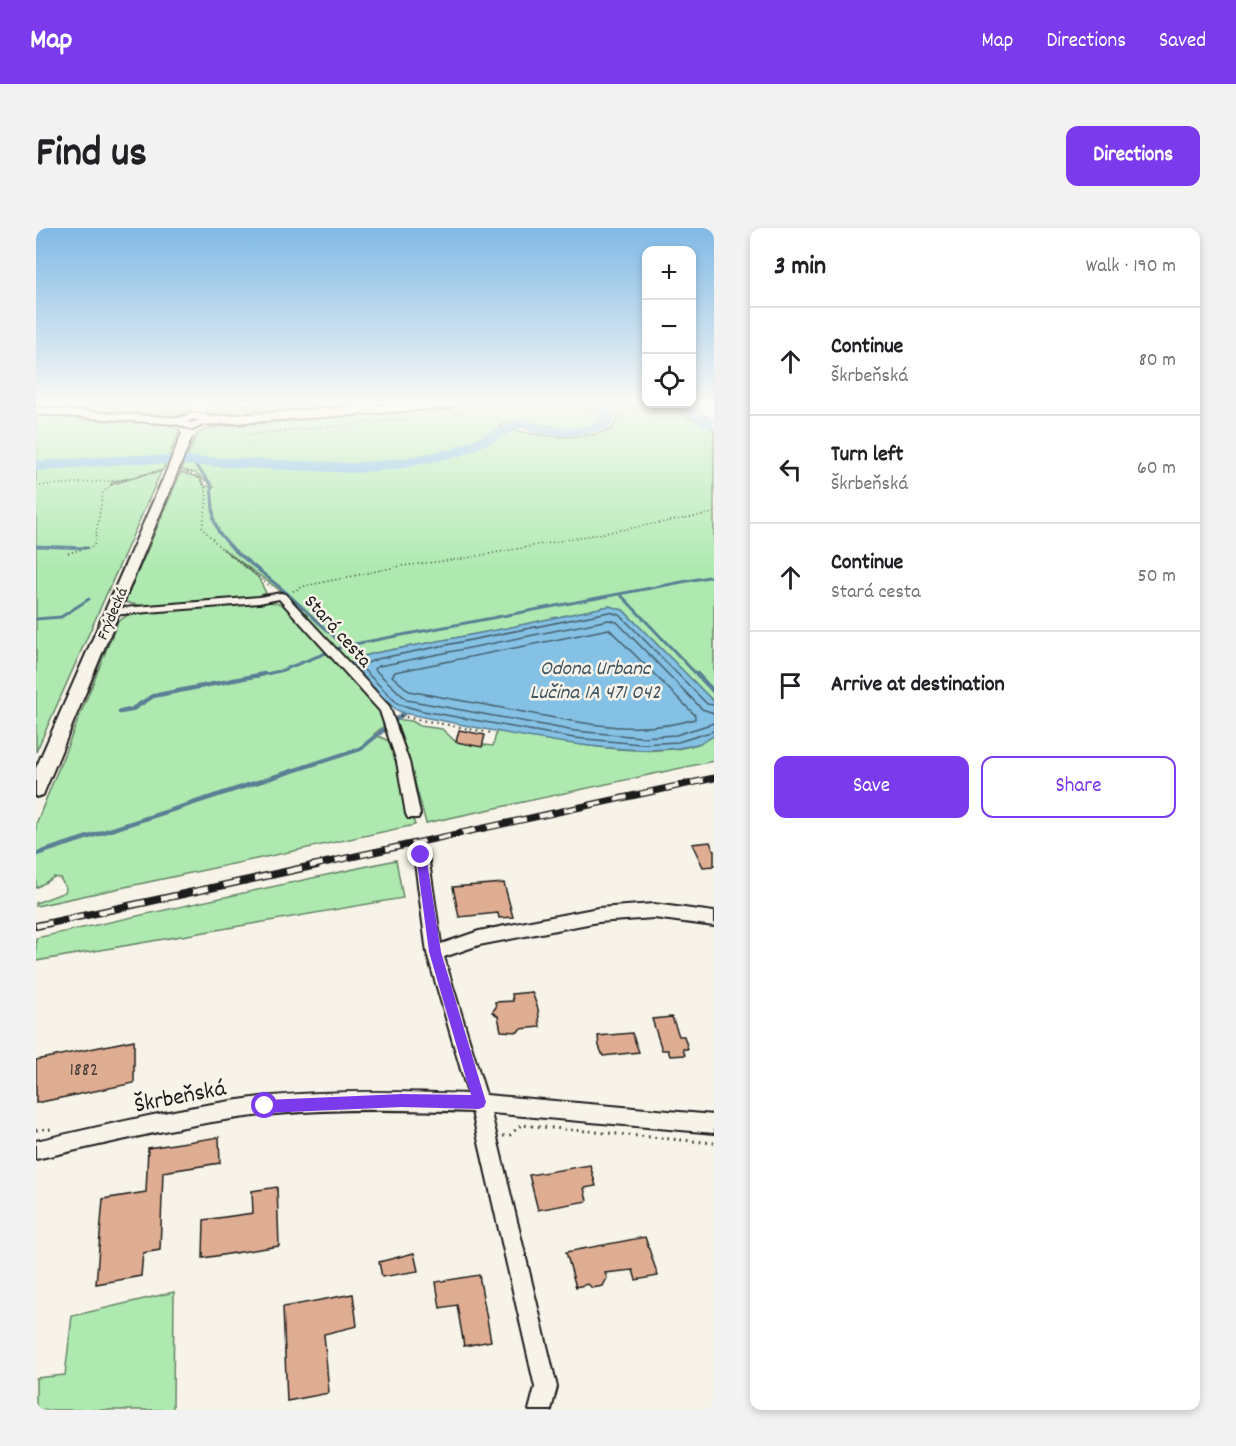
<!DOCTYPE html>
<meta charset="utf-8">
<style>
body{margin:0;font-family:Dekko,sans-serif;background:#f2f2f2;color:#202124}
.controls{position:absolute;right:18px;top:18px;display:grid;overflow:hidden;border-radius:12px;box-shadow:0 3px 9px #0003}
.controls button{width:54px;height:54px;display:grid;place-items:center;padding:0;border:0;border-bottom:2px solid #e0e0e0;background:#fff;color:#202124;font:30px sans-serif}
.stop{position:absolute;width:18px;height:18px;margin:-14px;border:4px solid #7c3aed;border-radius:50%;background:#fff}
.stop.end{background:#7c3aed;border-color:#fff;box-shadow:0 2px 6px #0008}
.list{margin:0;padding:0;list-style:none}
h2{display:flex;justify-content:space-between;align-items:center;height:78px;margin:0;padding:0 24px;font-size:26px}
h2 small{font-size:20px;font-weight:400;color:#757577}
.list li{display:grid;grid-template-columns:39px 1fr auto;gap:18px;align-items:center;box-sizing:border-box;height:108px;padding:0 24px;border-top:2px solid #e0e0e0}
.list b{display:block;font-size:22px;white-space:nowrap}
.list p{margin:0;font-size:20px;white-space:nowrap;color:#757577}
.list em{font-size:20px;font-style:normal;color:#757577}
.actions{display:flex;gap:12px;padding:18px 24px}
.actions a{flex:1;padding:14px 0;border:2px solid #7c3aed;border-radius:12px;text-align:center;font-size:21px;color:#7c3aed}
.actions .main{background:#7c3aed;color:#fff}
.icon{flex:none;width:33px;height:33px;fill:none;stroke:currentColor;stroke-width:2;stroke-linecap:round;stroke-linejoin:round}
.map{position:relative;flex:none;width:678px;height:1182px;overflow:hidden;border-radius:12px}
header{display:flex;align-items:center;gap:36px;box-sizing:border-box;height:84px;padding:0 30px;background:#7c3aed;color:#fff}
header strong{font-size:28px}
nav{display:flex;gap:33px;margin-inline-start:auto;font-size:21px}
.intro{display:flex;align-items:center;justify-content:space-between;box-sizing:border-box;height:144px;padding:0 36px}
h1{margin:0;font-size:42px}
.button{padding:15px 27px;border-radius:12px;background:#7c3aed;color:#fff;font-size:21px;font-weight:700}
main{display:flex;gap:36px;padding:0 36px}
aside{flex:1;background:#fff;border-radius:12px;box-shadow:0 3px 9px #0003}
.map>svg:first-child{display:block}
.green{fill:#aeeab0;stroke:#658366;stroke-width:1.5}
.water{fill:#84c1e4;stroke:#5a7f94;stroke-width:1.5}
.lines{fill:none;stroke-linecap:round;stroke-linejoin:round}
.shore{stroke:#465e6c;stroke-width:1.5}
.stream-far1{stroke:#5a7f94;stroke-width:3}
.stream{stroke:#5a7f94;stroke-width:4.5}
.river{fill:#84c1e4;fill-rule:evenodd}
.building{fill:#dfad92;stroke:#1c1c1c;stroke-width:1.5}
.minor-casing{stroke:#1c1c1c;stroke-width:4}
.secondary-casing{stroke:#1c1c1c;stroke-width:4}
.trunk-casing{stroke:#1c1c1c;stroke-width:4}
.path-far2{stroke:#1c1c1c;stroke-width:1.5;stroke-dasharray:1 3;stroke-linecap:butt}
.path-far1{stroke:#1c1c1c;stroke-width:2;stroke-dasharray:1.5 4.5;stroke-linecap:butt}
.path{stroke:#1c1c1c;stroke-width:3;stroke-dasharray:1.5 5;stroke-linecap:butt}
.minor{fill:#f7f3e8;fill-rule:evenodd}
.secondary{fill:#f7f3e8;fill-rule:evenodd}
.trunk{fill:#f7f3e8;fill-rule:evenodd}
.rail-far1-casing{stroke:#1c1c1c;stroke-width:7}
.rail-casing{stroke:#1c1c1c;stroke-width:8}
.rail-far1{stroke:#f7f3e8;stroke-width:4.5;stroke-dasharray:13;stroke-linecap:butt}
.rail{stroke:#f7f3e8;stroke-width:5;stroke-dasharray:16;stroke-linecap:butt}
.secondary-bridge-casing{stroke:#1c1c1c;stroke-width:14;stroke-linecap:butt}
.secondary-bridge{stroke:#f7f3e8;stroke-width:11}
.route{fill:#7c3aed}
.labels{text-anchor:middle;stroke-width:5;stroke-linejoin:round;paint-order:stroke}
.far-street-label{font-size:16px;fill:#1c1c1c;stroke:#f7f3e8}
.street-label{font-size:20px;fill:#1c1c1c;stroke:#f7f3e8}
.near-number-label{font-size:20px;fill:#4d403a}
.water-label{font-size:21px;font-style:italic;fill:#405662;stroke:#f7f3e8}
.near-street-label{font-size:24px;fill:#1c1c1c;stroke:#f7f3e8}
</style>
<header>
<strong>Map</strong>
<nav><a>Map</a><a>Directions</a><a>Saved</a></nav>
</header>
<div class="intro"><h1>Find us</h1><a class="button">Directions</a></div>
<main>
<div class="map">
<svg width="678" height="1182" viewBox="0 0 678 1182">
<rect width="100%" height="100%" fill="#f7f3e8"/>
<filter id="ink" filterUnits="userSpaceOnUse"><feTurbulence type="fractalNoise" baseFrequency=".0167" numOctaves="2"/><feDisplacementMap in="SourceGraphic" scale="12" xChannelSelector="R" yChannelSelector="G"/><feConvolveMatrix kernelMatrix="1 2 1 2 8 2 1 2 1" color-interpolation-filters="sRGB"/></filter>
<g filter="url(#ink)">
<path class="green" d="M0,176H157L153,183L138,190L0,181Z
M172,176H399L190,190L175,188L170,181Z
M426,176H551L565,193C538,209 515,197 487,193C480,192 471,195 464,198C498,209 541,214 576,201L583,189L570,176H639L647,178L653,186L652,189L678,201V474L587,382L573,378L471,400L339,425L322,430L314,437L246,364L186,320L222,349L230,365L221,370C186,373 121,385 89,374L145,244L164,250L169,258L178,259L159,245L145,242L161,206L170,201L190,198L401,181Z
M0,185L133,196L144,202L127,242L76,254L75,257L110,246L125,244L0,524Z
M234,374L249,377L347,487L348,498L338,506L355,514L379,597L0,678V675L29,664L30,660L24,650L18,649L0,660V596L82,393L94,386Z
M357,491L376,493L384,498L406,501L420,514L457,518L461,502C508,511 641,540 678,507V533L390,595L370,522Z
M360,632L367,670L0,733V710Z
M138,1064L137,1182H0V1150L29,1147L36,1088Z"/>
<path class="water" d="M573,378L587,382L678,474V507C634,546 426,496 367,485L359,481L314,437L322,430L339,425L471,400Z"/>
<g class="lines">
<path class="shore" d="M573,401L659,487V491C599,509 541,494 482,483C446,476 409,470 373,463L356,448L359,444Z
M678,477L671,476L584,387L573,384L341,431L324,438L362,476L387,483L538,510L605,516L642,514L678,503
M678,485L666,481L581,394L573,392L343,438L338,441L371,472L539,503L605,509L640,507L678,495"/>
<path class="stream-far1" d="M155,232L175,256L178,292L183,305L198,322L252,366L308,418
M0,318L51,320
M584,366L662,448
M0,391L25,389L53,371
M221,448L244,443L308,418L678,348"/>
<path class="stream" d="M661,446L678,464
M84,484L95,482L117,468L228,446
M0,626L324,521L367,486"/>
<path class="river" d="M554,176H569L580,188L574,200C544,209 514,212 485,200L425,228L367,240L319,245L103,235L0,243V233L103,227L319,235L367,230L416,221L484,191C516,199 530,205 563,194L566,189Z
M640,176H656L678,192V201L665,197Z"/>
</g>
<path class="building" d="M423,502L449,507L446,519L420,514Z
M674,614L678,623V638L667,639L656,616Z
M468,655L477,689L463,690L462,685L423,689L417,659Z
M496,764L502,781L504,799L484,801L482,804L465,803L462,788L456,784L460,779L459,774L477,773L476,766Z
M636,789L643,808H648L652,821H647L649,827L634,828L632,822H626L616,791Z
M596,805L603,824L567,828L563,818L562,808Z
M98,812V855L0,875V832Z
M183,909L184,935L127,944L124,1022L107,1025L105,1048L60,1056L67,971L110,964L112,920Z
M554,937L560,958L548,960L551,973L502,982L493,947Z
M241,959L243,1018L167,1030L168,992L217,985L216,963Z
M609,1009L622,1048L600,1052L597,1042L569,1045L571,1050L567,1058L556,1060L552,1056L540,1059L530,1024Z
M378,1025L382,1043L346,1049L343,1034Z
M443,1047L455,1113L428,1118L421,1077L404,1080L400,1054Z
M317,1066L321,1098L288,1106L293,1165L251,1173L247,1079Z"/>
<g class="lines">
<g class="minor-casing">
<path id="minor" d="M245,365L249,366L353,478L373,534L384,586L382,590H372L370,586L361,534L344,483L243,371L223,375L75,387L70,384L75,381L223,369Z
M385,621L390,623L392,627L405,716L443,703L562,680L618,676L678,684V698L618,690L562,694L443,717L408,729L450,867L678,887V905L455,885L521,1159L515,1182H493L499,1159L436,884C367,881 297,880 227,887C151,895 75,915 0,931V913C75,896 149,878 225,869C294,862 363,863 432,866L391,725L378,627L380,623Z"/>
</g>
<g class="secondary-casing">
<path id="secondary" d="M0,180L143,190L157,185L171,187L175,193L157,202L140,196L0,186ZM157,191L164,192L156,195L151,194Z
M132,249L138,253L9,562L7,567L0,569V540L126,253Z"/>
</g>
<g class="trunk-casing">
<path id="trunk" d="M357,176H419L413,180L170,197L163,193L170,189Z"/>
</g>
<path class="path-far2" d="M420,185L449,176
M208,207L373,191
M151,244C179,255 170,276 166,300L184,319L235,359
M0,258L84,252
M32,325L58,318L67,265L77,255L121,243
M257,363L269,358L365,338L425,331L678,285"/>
<path class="path-far1" d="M364,488L455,505"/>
<path class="path" d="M0,902L15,901
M467,908L474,907L485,897L678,915"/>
<use href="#minor" class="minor"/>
<use href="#secondary" class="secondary"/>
<use href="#trunk" class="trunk"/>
<g class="rail-far1-casing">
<path id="rail-far1" d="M274,638L678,550"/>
</g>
<g class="rail-casing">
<path id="rail" d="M0,698L281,637"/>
</g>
<use href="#rail-far1" class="rail-far1"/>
<use href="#rail" class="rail"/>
<g class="secondary-bridge-casing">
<path id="secondary-bridge" d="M132,253L151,207"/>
</g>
<use href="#secondary-bridge" class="secondary-bridge"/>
</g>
</g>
<linearGradient id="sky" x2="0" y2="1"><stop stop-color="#80b9e6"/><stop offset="0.51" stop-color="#fbfaf5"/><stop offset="1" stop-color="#fbfaf5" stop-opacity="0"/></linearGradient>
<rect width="678" height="342" fill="url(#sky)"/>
<path class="route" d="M385,623L390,627L405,724L450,874L448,879L443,881L366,879L229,885L224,883L222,878L224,874L229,872L366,866L435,867L393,724L380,627Z"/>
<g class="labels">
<g class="far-street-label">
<text transform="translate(75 385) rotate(-67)" y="6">Frýdecká</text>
</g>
<g class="street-label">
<text transform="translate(303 402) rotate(48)" y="7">Stará cesta</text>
</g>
<g class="near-number-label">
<text x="48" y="847">1882</text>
</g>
<g class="water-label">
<text x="559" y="446">Odona Urbanc<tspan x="559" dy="24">Lučina 1A 471 042</tspan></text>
</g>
<g class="near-street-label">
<text transform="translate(144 867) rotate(-11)" y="8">Škrbeňská</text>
</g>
</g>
</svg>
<div class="controls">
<button>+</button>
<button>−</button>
<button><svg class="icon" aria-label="locate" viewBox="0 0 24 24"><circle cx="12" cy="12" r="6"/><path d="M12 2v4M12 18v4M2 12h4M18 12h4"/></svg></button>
</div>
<div class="stop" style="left:229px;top:878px"></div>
<div class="stop end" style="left:385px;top:627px"></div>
</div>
<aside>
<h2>3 min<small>Walk · 190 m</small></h2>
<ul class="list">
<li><svg class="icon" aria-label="ahead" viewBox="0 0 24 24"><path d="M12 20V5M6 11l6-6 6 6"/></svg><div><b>Continue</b><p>Škrbeňská</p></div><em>80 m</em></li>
<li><svg class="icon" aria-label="left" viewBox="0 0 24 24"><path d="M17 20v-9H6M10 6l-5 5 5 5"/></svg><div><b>Turn left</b><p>Škrbeňská</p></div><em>60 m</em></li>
<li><svg class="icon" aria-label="ahead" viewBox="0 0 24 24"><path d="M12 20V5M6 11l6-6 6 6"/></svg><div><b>Continue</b><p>Stará cesta</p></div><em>50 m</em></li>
<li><svg class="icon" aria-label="arrive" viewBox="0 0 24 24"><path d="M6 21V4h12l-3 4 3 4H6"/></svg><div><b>Arrive at destination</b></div></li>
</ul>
<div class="actions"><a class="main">Save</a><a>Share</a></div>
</aside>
</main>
